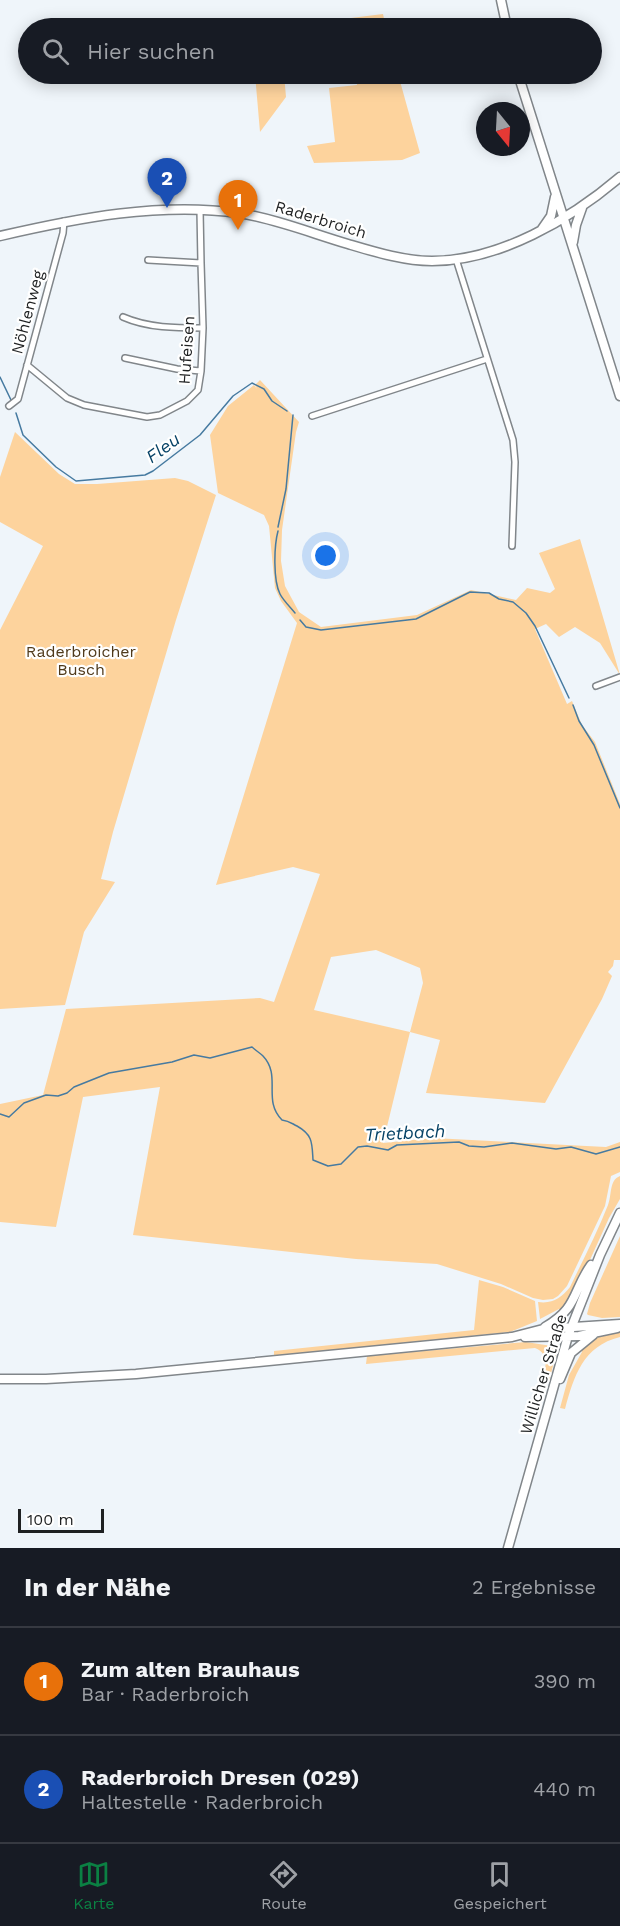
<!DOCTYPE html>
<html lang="de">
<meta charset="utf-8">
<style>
body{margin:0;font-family:"Work Sans",sans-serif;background:#242831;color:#f1f3f6}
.compass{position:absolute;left:476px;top:102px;width:54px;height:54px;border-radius:50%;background:#171b24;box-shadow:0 3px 15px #0003;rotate:162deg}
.scale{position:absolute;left:18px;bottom:15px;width:86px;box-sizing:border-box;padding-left:6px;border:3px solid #1f2122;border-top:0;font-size:16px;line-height:21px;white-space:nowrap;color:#1f2122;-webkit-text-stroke:4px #fff;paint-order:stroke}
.you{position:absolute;left:326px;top:556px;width:21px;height:21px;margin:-15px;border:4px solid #fff;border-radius:50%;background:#1a73e8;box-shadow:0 0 0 9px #1a73e833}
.badge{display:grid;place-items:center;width:39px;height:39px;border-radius:50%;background:#0b8043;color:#fff;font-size:20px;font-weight:700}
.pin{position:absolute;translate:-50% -50px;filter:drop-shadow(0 2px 3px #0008)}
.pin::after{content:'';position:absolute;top:32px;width:21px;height:18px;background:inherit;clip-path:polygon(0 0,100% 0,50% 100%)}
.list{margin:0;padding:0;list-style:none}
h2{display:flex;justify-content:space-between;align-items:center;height:78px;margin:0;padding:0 24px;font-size:26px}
h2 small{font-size:20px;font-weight:400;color:#9ea1a6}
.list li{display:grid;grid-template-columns:39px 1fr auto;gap:18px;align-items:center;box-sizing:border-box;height:108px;padding:0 24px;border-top:2px solid #363941}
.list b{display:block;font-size:22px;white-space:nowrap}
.list p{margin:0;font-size:20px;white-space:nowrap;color:#9ea1a6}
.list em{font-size:20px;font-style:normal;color:#9ea1a6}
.icon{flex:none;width:33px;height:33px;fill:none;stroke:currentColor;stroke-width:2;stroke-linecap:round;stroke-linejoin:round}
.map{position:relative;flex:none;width:620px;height:1548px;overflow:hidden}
.search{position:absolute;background:#171b24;box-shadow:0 3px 15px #0003;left:18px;right:18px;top:18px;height:66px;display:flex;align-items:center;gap:15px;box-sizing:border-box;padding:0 21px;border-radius:33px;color:#9ea1a6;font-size:22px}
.sheet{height:294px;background:#171b24}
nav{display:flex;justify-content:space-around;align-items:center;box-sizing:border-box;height:84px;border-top:2px solid #363941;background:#171b24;font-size:16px;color:#9ea1a6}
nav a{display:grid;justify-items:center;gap:3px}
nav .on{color:#0b8043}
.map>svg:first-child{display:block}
.green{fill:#fdd39d;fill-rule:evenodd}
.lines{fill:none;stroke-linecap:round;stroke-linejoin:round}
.stream{stroke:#467aa0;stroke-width:1.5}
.street-casing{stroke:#81868a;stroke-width:8}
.secondary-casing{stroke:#81868a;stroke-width:11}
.street{stroke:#fff;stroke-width:5}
.secondary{stroke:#fff;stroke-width:8}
.labels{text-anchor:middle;stroke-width:4.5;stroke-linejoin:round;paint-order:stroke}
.street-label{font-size:16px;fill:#1f2122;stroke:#fff}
.park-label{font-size:16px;fill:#503a1b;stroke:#fff}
.water-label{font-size:18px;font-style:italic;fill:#064266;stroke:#fff}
</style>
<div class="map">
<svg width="620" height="1548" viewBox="0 0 620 1548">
<rect width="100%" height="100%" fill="#eff5fa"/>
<path class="green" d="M383,14L386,28H352L351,18Z
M255,74H284L286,97L260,132Z
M356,74H398L420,153L402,160L314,163L307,146L335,142L329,88L357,85Z
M260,380L299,422L296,432L282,530L281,561L285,586L299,612L321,627L417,615L471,590L516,600L527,588L550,593L555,589L539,553L580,539L620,675L600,643L575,627L559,637L546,624L535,629L567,704L572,701L582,725L595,742L620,804V960H614L613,966L608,972L612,976L602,999L545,1103L426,1093L440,1040L410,1032L383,1143L433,1138L606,1147L620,1142V1172L611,1176L605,1206L567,1286L558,1296L553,1299L543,1300L533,1298L501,1284L437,1264L356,1259L133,1235L160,1087L83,1097L56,1227L0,1222V1104L43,1095L66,1009L260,998L274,1002L320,874L293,867L216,885L297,623L281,601L275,588L269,526L264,515L218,493L210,435L228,406L254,385L257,389L255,385ZM376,950L420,968L423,983L410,1032L314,1010L331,957Z
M15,432L59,474L75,484H97L175,478L188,481L216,495L176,620L113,832L101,879L115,882L84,932L65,1005L0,1009V630L43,546L0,522V477Z
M620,1176V1199L609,1218L574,1295L563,1312L559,1309L540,1319L538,1302C553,1304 561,1298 570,1287C583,1260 597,1233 608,1205C612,1195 609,1180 620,1176Z
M620,1236V1317L602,1318L588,1315L587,1314L590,1303Z
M479,1280L503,1287L535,1301L537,1321L510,1332L274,1356V1351L474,1330Z
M620,1331V1337C583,1346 574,1376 565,1409L560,1408L569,1375L582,1352L581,1347L595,1338Z
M526,1342L558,1347L549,1381L543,1380C546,1368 549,1353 535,1348L366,1364L367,1356Z"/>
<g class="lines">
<path class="stream" d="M0,377L11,400
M16,413L23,435L56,467L76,481L145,475L153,471L200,435L233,396L252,383L264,389L272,401L287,411
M278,527L286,489L293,415
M278,531C274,546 273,580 280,594C283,600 290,607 295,613
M300,620L306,627L321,630L416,619L470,592L489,593L499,599L513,602L526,613L535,626L569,698
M573,705L579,721L594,745L620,808
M0,1114L9,1117L24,1103L46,1095L58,1096L67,1093L74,1087L109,1073L172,1062L194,1055L210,1058L252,1047C255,1050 260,1053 263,1056C282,1076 262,1100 282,1120C289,1121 291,1123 297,1126C313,1135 312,1143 313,1160L328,1166L341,1164L358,1147L367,1146L388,1150L397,1145L459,1142L469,1146L484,1147L512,1143L556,1149L571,1147L596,1154L620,1147"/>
<g class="street-casing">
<path id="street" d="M456,259L513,440L515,462L512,546
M148,260L201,263L200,210
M123,317C148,328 176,328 203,328
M125,358L177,369L201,371
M27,365L67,398L84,405L147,417L160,415L187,401L198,390L201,371L203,328L201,263
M9,406L18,399L63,233L64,221
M312,416L487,359
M596,686L620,677"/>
</g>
<g class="secondary-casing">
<path id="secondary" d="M501,0L507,28
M518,74L620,396
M542,229L551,216L555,197
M0,236C78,218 159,202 239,213C276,219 311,233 348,244C375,252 404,261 432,261C499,261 571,219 620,177
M573,242L576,225L582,208
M545,1327C578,1308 572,1292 591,1265
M525,1337L579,1336L617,1328
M0,1379H46L136,1374L512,1337L543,1329L620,1324
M560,1379L571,1353L593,1335
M508,1548L568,1336L600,1255L620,1213"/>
</g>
<use href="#street" class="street"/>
<use href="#secondary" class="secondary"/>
</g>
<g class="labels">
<g class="street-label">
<text transform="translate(321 219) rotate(17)" y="6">Raderbroich</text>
<text transform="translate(27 312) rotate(-75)" y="6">Nöhlenweg</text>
<text transform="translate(186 350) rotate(-86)" y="6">Hufeisen</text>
<text transform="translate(543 1374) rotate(-73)" y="6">Willicher Straße</text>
</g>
<g class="park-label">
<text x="81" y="657">Raderbroicher<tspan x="81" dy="18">Busch</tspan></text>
</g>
<g class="water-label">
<text transform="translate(163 448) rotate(-36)" y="6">Fleu</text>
<text transform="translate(405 1133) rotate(-3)" y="6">Trietbach</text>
</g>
</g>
</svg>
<svg class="compass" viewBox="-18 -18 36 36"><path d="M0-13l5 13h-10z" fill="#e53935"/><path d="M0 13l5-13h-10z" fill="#9ea1a6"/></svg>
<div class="scale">100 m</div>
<div class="you"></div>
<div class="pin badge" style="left:238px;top:230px;background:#e8710a">1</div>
<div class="pin badge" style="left:167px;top:208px;background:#1a4fb4">2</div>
<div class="search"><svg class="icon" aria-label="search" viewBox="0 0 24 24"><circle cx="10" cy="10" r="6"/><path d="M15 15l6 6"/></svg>Hier suchen</div>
</div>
<section class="sheet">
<h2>In der Nähe<small>2 Ergebnisse</small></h2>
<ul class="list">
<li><span class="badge" style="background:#e8710a">1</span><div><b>Zum alten Brauhaus</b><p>Bar · Raderbroich</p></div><em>390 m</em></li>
<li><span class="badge" style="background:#1a4fb4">2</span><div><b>Raderbroich Dresen (029)</b><p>Haltestelle · Raderbroich</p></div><em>440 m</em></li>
</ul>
</section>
<nav>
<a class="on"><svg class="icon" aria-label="map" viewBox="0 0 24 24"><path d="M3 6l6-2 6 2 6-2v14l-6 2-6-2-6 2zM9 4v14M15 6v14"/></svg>Karte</a>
<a><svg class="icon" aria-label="directions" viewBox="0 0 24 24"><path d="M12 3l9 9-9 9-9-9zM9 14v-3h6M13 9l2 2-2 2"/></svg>Route</a>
<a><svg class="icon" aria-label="saved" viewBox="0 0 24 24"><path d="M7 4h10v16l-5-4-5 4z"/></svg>Gespeichert</a>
</nav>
